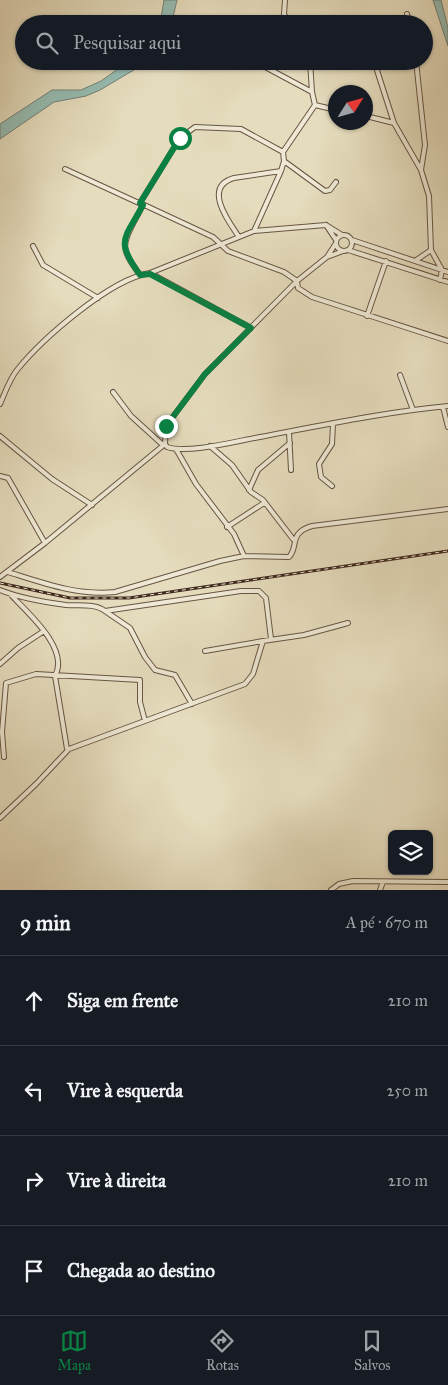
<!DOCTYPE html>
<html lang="pt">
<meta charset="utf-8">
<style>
body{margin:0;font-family:"IM FELL Great Primer",serif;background:#242831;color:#f1f3f6}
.controls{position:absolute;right:15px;bottom:15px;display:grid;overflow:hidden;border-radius:8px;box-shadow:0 1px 4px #0004}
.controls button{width:45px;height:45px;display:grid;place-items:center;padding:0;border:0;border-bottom:1px solid #363941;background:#171b24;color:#f1f3f6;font:25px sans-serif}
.compass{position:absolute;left:328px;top:85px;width:45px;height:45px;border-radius:50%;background:#171b24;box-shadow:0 1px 4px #0004;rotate:53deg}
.stop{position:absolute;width:15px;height:15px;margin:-11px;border:4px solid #0b8043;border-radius:50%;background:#fff}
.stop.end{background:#0b8043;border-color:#fff;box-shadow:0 1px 5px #0008}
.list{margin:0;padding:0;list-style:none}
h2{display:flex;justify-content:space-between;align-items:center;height:65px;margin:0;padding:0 20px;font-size:21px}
h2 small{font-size:16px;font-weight:400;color:#9ea1a6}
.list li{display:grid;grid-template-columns:32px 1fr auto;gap:15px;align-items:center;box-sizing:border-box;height:90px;padding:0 20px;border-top:1px solid #363941}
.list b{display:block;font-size:19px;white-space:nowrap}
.list em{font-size:16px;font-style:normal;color:#9ea1a6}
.icon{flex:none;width:28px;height:28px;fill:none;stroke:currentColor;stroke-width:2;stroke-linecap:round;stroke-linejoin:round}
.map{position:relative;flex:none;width:448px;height:890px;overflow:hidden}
.search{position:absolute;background:#171b24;box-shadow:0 1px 4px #0004;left:15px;right:15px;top:15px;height:55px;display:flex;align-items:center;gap:12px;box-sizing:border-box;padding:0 18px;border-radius:28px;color:#9ea1a6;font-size:19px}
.sheet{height:425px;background:#171b24}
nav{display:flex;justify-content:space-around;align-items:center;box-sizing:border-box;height:70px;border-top:1px solid #363941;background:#171b24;font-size:14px;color:#9ea1a6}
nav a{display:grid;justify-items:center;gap:2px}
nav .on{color:#0b8043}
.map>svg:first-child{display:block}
.water{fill:#96bcb2;stroke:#738176}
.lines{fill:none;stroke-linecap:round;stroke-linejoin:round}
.minor-casing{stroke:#685545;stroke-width:6}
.minor{stroke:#eee8d4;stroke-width:4}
.rail-casing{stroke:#3f281d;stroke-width:3}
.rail{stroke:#eee8d4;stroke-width:1;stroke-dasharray:4;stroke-linecap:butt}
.route{stroke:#0b8043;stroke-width:6}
</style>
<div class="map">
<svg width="448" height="890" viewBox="0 0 448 890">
<rect width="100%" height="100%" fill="#e5dcbd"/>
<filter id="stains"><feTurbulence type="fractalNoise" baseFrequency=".004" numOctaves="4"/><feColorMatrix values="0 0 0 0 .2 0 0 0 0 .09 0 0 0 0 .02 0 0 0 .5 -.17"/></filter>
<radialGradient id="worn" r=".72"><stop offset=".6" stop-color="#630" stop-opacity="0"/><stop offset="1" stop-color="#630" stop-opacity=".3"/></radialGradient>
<path class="water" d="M164,0H177L173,17L176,24H160Z
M433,0H441L448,28V46Z
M129,61H149L100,90L86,96L54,102L0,139V124L52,90H81L101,81Z"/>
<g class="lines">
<g class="minor-casing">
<path id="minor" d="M285,0L284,14L290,24
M407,14L409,24
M254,61L312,92
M374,61L394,123
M416,61L425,145L421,170
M315,105L336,110
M366,116L394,123L421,170L429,196L431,250L442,270L440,280
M283,152L241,129L195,127L180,138L140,203L213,237L228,251L284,272L297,281L298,288L312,297L448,341
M284,161L325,191L330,190L336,182
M65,169L141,204
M326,225L336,240
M254,231L281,171L284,161L283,152L315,105L312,92L310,61
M336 243a8 8 0 1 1 16 0a8 8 0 1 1-16 0Z
M239,237C229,222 202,187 234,178L281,171
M352,240L448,272
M33,246L43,265L98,298
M348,250L448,282
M327,257L336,243
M415,261L431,250
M150,273L251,328
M140,275C121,249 121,246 136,218C139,213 142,208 142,204
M367,316L386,261
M400,375L413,410
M113,392L131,416L163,445
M0,404C5,393 9,380 17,370C42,339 110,279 150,273L254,231L326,225L342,235
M443,407L448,427
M289,432L291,470
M0,436L52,479L92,505
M165,444L167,447C188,454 237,441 260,437C323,425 385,412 448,406
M210,446L232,465L251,492L263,500L293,539
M176,449L196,484L234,534L244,556
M0,476L8,478L45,543
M332,486L321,477L319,464L332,444L333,424
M249,490L258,470L290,443
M227,527L264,503
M8,572C43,583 78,596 115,592L220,561L244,556L289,557C299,547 288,533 312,526L448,509
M0,577L45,543L165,444L166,426L205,374L297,281L327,257L343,251
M0,590C20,598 44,602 66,605C78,606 95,603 105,611L241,591H259L266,598L271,639
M11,595C28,613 70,649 55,676L67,749H69
M105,611L130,628L145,657L155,670L175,675L192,704
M205,651L263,641
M0,664L18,648L44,631
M4,757L2,732L6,683L36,674L140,680V702L145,721
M0,818L36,784L69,749L245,684L253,674L263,641L304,635L348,623
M331,890L339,884L353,881L448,882
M380,890L383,882"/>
</g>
<use href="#minor" class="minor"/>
<g class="rail-casing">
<path id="rail" d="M0,583L70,598H129L448,551"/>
</g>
<use href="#rail" class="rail"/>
</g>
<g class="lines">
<path class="route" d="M166,426L205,374L251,328L150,274L140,275C115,240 124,240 143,205L140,203L180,138"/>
</g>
<rect width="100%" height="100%" filter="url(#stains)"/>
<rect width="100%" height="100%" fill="url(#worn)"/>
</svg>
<div class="controls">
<button><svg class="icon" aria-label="layers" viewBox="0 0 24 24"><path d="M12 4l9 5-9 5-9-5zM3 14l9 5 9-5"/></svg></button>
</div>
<svg class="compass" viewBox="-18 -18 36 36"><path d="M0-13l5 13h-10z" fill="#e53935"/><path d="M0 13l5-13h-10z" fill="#9ea1a6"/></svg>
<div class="stop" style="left:180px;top:138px"></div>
<div class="stop end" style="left:166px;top:426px"></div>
<div class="search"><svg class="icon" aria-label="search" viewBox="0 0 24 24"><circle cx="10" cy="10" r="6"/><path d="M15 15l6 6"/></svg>Pesquisar aqui</div>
</div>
<section class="sheet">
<h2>9 min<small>A pé · 670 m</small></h2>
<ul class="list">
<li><svg class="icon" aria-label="ahead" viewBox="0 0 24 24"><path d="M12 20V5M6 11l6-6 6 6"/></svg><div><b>Siga em frente</b></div><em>210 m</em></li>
<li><svg class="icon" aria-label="left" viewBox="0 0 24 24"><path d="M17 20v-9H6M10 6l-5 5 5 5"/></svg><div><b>Vire à esquerda</b></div><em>250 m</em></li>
<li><svg class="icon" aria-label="right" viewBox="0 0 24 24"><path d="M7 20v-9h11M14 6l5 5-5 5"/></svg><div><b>Vire à direita</b></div><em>210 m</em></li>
<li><svg class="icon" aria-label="arrive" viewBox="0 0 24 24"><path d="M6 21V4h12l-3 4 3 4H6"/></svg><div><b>Chegada ao destino</b></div></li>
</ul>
</section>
<nav>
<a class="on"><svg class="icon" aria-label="map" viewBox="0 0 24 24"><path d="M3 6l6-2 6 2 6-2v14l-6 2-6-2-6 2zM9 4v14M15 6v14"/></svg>Mapa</a>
<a><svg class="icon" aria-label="directions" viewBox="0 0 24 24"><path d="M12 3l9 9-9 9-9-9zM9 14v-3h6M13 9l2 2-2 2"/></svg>Rotas</a>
<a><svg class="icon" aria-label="saved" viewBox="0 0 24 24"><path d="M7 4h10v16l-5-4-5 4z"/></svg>Salvos</a>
</nav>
